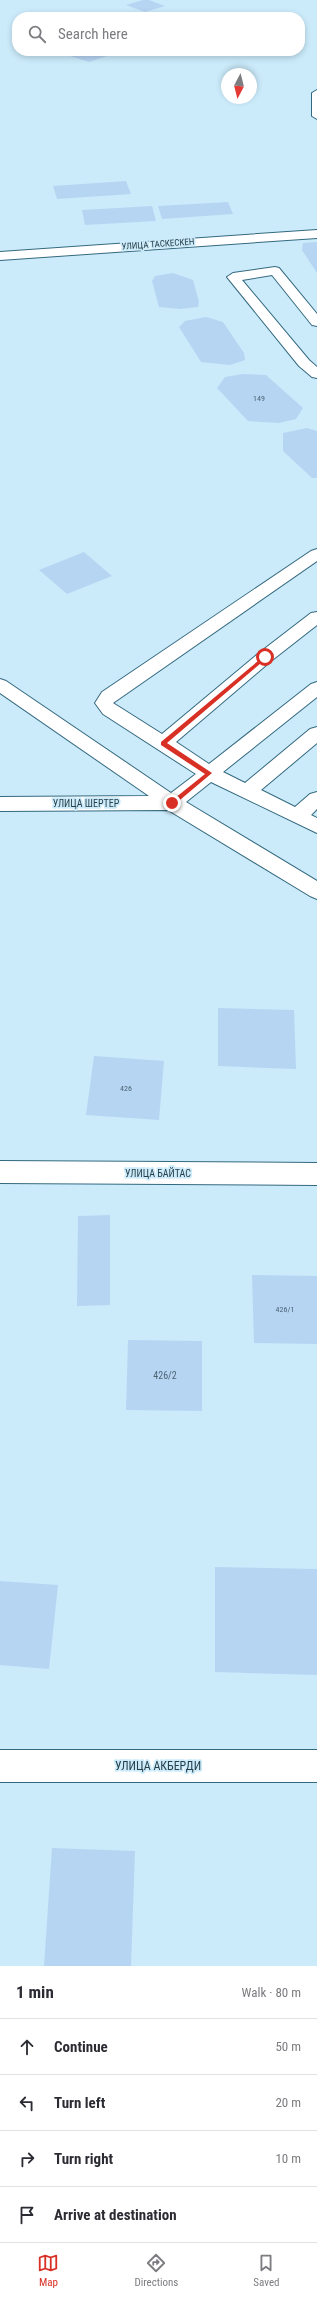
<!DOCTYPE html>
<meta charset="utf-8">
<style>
body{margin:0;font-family:"Roboto Condensed",sans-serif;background:#f7f7f7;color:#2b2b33}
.compass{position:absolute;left:221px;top:68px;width:36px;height:36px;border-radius:50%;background:#fff;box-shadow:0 2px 6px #0003;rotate:187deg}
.stop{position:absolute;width:12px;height:12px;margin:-9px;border:3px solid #d93025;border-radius:50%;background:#fff}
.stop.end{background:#d93025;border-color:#fff;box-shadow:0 1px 4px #0008}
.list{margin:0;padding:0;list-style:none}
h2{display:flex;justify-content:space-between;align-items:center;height:52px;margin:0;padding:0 16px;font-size:17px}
h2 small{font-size:13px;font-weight:400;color:#7c7c81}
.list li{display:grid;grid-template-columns:26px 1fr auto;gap:12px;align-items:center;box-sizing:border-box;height:56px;padding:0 16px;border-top:1px solid #e1e1e2}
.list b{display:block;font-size:15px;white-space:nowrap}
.list em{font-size:13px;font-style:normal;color:#7c7c81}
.icon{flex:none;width:22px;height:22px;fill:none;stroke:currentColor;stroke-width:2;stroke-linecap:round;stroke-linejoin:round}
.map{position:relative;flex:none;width:317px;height:1966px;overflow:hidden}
.search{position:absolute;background:#fff;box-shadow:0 2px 6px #0003;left:12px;right:12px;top:12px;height:44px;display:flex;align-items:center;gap:10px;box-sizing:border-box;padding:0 14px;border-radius:16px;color:#7c7c81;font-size:15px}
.sheet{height:276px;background:#fff}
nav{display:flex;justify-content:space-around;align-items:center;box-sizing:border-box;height:56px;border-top:1px solid #e1e1e2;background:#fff;font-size:11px;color:#7c7c81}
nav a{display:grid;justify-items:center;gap:2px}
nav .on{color:#d93025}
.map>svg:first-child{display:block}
.building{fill:#b6d5f3}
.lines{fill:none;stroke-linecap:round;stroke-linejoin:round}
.minor-casing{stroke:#34697f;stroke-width:2}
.minor{fill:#fff;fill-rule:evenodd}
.route{fill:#d93025}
.labels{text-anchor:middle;stroke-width:3.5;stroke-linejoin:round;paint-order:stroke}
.number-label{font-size:8px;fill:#4c6474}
.far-street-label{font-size:9px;fill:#283f49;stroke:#cbebfb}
.street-label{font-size:10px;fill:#283f49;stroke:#cbebfb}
.near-number-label{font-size:10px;fill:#4c6474}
.near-street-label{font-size:12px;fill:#283f49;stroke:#cbebfb}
</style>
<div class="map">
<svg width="317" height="1966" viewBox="0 0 317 1966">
<rect width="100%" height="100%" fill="#cbebfb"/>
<path class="building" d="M143,0H149L165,6L145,12L126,5Z
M78,51H122L89,62L67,55Z
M126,181L131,194L57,199L53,186Z
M228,202L233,214L162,219L158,206Z
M152,206L156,221L85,225L82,210Z
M317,242V273L302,250L303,243Z
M173,273L193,280L199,302L198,307L180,309L159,307L152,281L155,276Z
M206,317L223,322L244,353L245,360L230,365L201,362L179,327L185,321Z
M243,374L266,375L303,408L296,419L279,423L248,421L217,388L225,377Z
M307,428L317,431V478H312L283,451V433Z
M84,552L112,576L67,594L39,570Z
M218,1008L294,1010L296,1069L218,1066Z
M94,1056L164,1061L159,1120L86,1115Z
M110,1215V1305L77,1306L78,1216Z
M252,1275L317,1276V1344L254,1343Z
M128,1340L202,1341V1411L126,1410Z
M215,1567L317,1569V1675L215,1672Z
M0,1581L58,1585L49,1669L0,1665Z
M52,1848L135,1851L131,1966H44Z"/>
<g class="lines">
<g class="minor-casing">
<path id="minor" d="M317,90V119L312,116V93Z
M317,230V238L0,260V252Z
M275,267L279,268L317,314V326L312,325L272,275L242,280L309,360L317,367V378L312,377L299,366L227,277L233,273Z
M317,549V561L113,703L162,734L259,653L311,613L317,612V625L271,661L176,742L209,764L311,684L317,682V697L223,772L245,783L310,729L317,727V743L261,790L295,807L310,794L317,792V809L311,815L317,818V833L211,782L186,802L317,881V899L310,896L168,810L0,811V797L149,796L0,693V679L6,681L171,793L196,774L103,714L95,703L102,692L311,551Z
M0,1161L317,1163V1185L0,1183Z
M0,1750H317V1782H0Z"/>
</g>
<use href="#minor" class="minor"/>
</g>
<path class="route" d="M264,656L268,657L167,743L212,773L174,805H170V802L205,774L161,745V742Z"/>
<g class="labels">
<g class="number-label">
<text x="259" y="401">149</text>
<text x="126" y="1091">426</text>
<text x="285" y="1312">426/1</text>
</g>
<g class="far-street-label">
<text transform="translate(158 244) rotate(-4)" y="3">УЛИЦА ТАСКЕСКЕН</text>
</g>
<g class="street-label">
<text x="86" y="807">УЛИЦА ШЕРТЕР</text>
<text x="158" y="1177">УЛИЦА БАЙТАС</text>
</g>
<g class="near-number-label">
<text x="165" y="1379">426/2</text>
</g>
<g class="near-street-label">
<text x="158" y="1770">УЛИЦА АКБЕРДИ</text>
</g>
</g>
</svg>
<svg class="compass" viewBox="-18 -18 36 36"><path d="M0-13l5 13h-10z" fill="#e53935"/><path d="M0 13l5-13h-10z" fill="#7c7c81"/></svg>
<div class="stop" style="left:265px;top:657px"></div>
<div class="stop end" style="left:172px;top:803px"></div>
<div class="search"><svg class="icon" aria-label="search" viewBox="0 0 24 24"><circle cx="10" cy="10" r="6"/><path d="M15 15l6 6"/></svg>Search here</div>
</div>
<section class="sheet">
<h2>1 min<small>Walk · 80 m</small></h2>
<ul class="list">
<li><svg class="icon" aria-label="ahead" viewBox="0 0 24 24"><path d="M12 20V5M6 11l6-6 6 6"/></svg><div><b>Continue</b></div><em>50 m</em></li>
<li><svg class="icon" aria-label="left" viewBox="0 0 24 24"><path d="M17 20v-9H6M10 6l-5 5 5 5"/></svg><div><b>Turn left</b></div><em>20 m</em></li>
<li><svg class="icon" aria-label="right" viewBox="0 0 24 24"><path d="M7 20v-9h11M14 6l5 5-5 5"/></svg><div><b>Turn right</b></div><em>10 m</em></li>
<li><svg class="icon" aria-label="arrive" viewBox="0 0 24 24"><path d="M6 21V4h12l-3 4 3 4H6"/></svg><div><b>Arrive at destination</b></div></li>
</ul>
</section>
<nav>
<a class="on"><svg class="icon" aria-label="map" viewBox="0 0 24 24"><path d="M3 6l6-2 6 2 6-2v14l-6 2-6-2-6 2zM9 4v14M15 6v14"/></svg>Map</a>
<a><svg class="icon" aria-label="directions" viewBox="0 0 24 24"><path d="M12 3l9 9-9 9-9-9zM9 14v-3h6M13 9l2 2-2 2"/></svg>Directions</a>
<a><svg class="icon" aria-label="saved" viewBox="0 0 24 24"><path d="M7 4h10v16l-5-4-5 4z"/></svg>Saved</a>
</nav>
